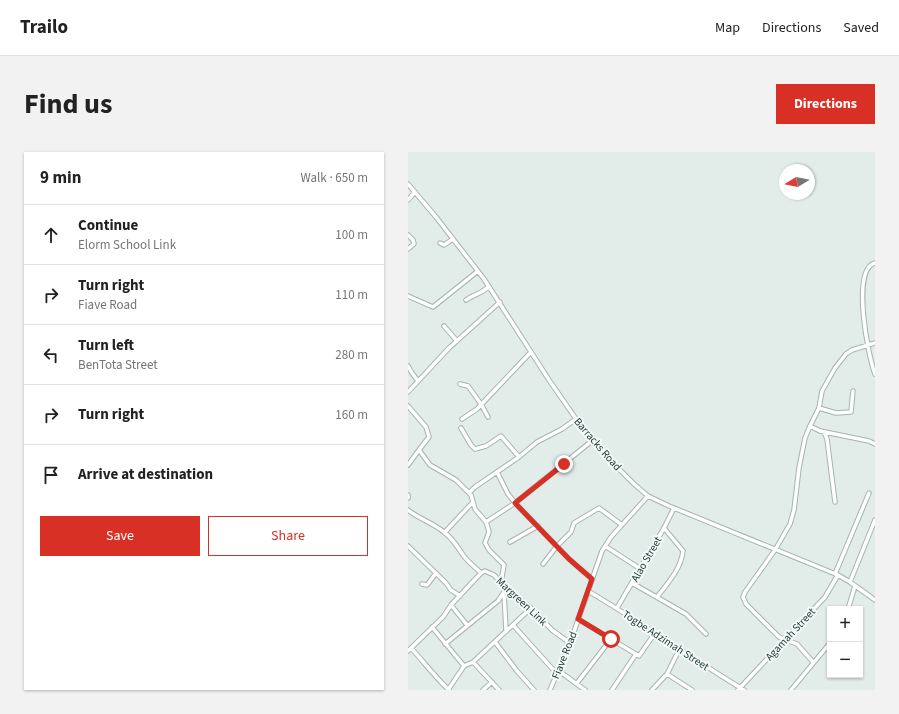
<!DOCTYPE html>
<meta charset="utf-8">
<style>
body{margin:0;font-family:"Source Sans 3",sans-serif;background:#f2f2f2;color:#222}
.controls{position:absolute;right:12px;bottom:12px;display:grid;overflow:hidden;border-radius:0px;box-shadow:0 1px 3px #0004}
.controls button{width:36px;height:36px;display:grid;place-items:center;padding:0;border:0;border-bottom:1px solid #e0e0e0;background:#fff;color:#222;font:20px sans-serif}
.compass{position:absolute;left:371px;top:12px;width:36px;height:36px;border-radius:50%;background:#fff;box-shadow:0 1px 3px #0004;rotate:260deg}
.stop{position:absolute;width:12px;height:12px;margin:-9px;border:3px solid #d93025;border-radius:50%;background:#fff}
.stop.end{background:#d93025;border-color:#fff;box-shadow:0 1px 4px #0008}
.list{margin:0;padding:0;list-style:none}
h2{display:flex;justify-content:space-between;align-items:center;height:52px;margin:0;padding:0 16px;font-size:17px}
h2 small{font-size:13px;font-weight:400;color:#767676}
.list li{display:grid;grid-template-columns:26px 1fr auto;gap:12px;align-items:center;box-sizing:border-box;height:60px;padding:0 16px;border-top:1px solid #e0e0e0}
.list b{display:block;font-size:15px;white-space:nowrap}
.list p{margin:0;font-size:13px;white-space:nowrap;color:#767676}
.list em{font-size:13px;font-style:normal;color:#767676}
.actions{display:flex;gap:8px;padding:12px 16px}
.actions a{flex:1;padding:9px 0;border:1px solid #d93025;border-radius:0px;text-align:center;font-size:14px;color:#d93025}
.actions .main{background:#d93025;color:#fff}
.icon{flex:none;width:22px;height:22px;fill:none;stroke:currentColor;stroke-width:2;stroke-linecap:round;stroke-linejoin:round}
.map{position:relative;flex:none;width:467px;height:538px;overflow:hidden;border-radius:0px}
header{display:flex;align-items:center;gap:24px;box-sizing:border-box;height:56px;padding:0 20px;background:#fff;border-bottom:1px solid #e0e0e0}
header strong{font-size:19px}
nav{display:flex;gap:22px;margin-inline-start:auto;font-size:14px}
.intro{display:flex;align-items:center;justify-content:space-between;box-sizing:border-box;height:96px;padding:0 24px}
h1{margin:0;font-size:28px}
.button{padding:10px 18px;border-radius:0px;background:#d93025;color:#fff;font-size:14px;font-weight:700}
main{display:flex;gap:24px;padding:0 24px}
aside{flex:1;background:#fff;border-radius:0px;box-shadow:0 1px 3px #0004}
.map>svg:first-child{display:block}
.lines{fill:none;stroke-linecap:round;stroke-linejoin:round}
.minor-casing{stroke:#a5b4b1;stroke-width:5.5}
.minor{stroke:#fff;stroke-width:3.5}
.route{stroke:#d93025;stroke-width:5}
.labels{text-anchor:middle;stroke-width:4;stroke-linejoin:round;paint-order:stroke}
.street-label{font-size:11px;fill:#223e3b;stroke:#f2f9f7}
</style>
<header>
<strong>Trailo</strong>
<nav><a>Map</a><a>Directions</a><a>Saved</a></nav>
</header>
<div class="intro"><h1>Find us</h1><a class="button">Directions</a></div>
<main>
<aside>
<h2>9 min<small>Walk · 650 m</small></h2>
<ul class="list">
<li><svg class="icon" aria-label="ahead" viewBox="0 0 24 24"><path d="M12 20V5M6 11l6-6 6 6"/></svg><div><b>Continue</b><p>Elorm School Link</p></div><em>100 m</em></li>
<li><svg class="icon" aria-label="right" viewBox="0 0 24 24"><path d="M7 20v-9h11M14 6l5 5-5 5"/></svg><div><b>Turn right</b><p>Fiave Road</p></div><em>110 m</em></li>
<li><svg class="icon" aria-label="left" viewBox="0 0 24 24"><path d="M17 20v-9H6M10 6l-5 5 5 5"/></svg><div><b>Turn left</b><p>BenTota Street</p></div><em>280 m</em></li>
<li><svg class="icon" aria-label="right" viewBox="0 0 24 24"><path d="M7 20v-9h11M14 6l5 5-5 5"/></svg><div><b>Turn right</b></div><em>160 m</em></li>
<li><svg class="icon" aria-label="arrive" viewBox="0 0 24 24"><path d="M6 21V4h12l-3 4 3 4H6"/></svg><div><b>Arrive at destination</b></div></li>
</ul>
<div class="actions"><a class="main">Save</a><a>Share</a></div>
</aside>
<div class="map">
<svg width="467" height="538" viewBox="0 0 467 538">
<rect width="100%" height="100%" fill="#e2ece9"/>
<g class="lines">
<g class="minor-casing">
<path id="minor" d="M0,32L28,65L76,127L141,228L168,267L202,308L226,332L240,344L261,354L430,423L442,430L467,448
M0,48L7,40
M0,83L5,88L6,92L0,97
M32,91L36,93L45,87
M467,111C443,117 460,204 467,222
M0,144L25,155L70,119
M58,148C66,142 74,142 81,134
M36,174L49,189
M0,214L4,221L10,229
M52,232L60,234L73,252L80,265
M0,240L41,196L92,150
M0,254L18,275L21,285L11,298
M411,256L428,261L443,260L445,239
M54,267L69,257L123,200
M402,274L412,279L461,289L467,292
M53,276L63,293L67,297L78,294L93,284L111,305
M416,280L419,287L427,350
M0,313L11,298L22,313L48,328L63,343L67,357L78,370L80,376L81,380L77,391L81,398L96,413L93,430
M89,320L100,342L107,351L161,407L184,427
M61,341L67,335L111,305L129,290L154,277L168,267
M0,343V346
M0,358C11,367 26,371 37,381C45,387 50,395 55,403C60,410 67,415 73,421
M78,370L107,351L185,288
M37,380L65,350
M102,390L130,374
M0,394L38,431L43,438L52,444
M197,394L231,416
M135,412L149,394L163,380L166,371L191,356L214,373
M427,422L461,341
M442,430L467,368
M224,431L278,462L298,482
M14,432L19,433L28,421
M180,439C233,470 283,506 336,538
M96,440L98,479
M249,445C260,431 273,417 275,399L256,376
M43,453L59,473
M209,456L256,376L266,356
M440,457L447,434
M170,467L231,504L247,481
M105,473L149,522
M24,475L56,514
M87,490L109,519L126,538
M37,492L90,449L96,440L100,437
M3,496C16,510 27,525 41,538
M0,499L35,465L43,453L73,421L77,419L86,423L101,439L123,456L144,478L162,491
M65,510L91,538
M405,510L389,492L371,485L338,452L335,445L337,440L367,398L382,372L386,358L391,316L397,286L402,274L411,256L414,239L427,216L438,202L444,198L467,191
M151,519L177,538
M259,522L284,538
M169,531L203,487
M40,538L56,514L65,510L123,456
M75,538L84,530
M142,538L162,491L194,399L203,385L240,344
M204,538L228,502
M244,538L259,522L271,498
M330,538L417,445L430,423
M383,538L422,491"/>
</g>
<use href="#minor" class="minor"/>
</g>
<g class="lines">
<path class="route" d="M156,312L107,351L161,407L184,427L170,467L203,487"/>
</g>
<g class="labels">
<g class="street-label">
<text transform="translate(190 292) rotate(49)" y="4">Barracks Road</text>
<text transform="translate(238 407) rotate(-60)" y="4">Alao Street</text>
<text transform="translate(114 449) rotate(43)" y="4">Margreen Link</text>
<text transform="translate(382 482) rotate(-47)" y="4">Agamah Street</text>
<text transform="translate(258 488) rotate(33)" y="4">Togbe Adzimah Street</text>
<text transform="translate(156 503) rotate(-68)" y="4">Fiave Road</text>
</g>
</g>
</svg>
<div class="controls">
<button>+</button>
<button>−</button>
</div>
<svg class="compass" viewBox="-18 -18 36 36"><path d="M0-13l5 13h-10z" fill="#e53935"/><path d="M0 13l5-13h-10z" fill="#767676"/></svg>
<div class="stop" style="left:203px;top:487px"></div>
<div class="stop end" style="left:156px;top:312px"></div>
</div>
</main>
